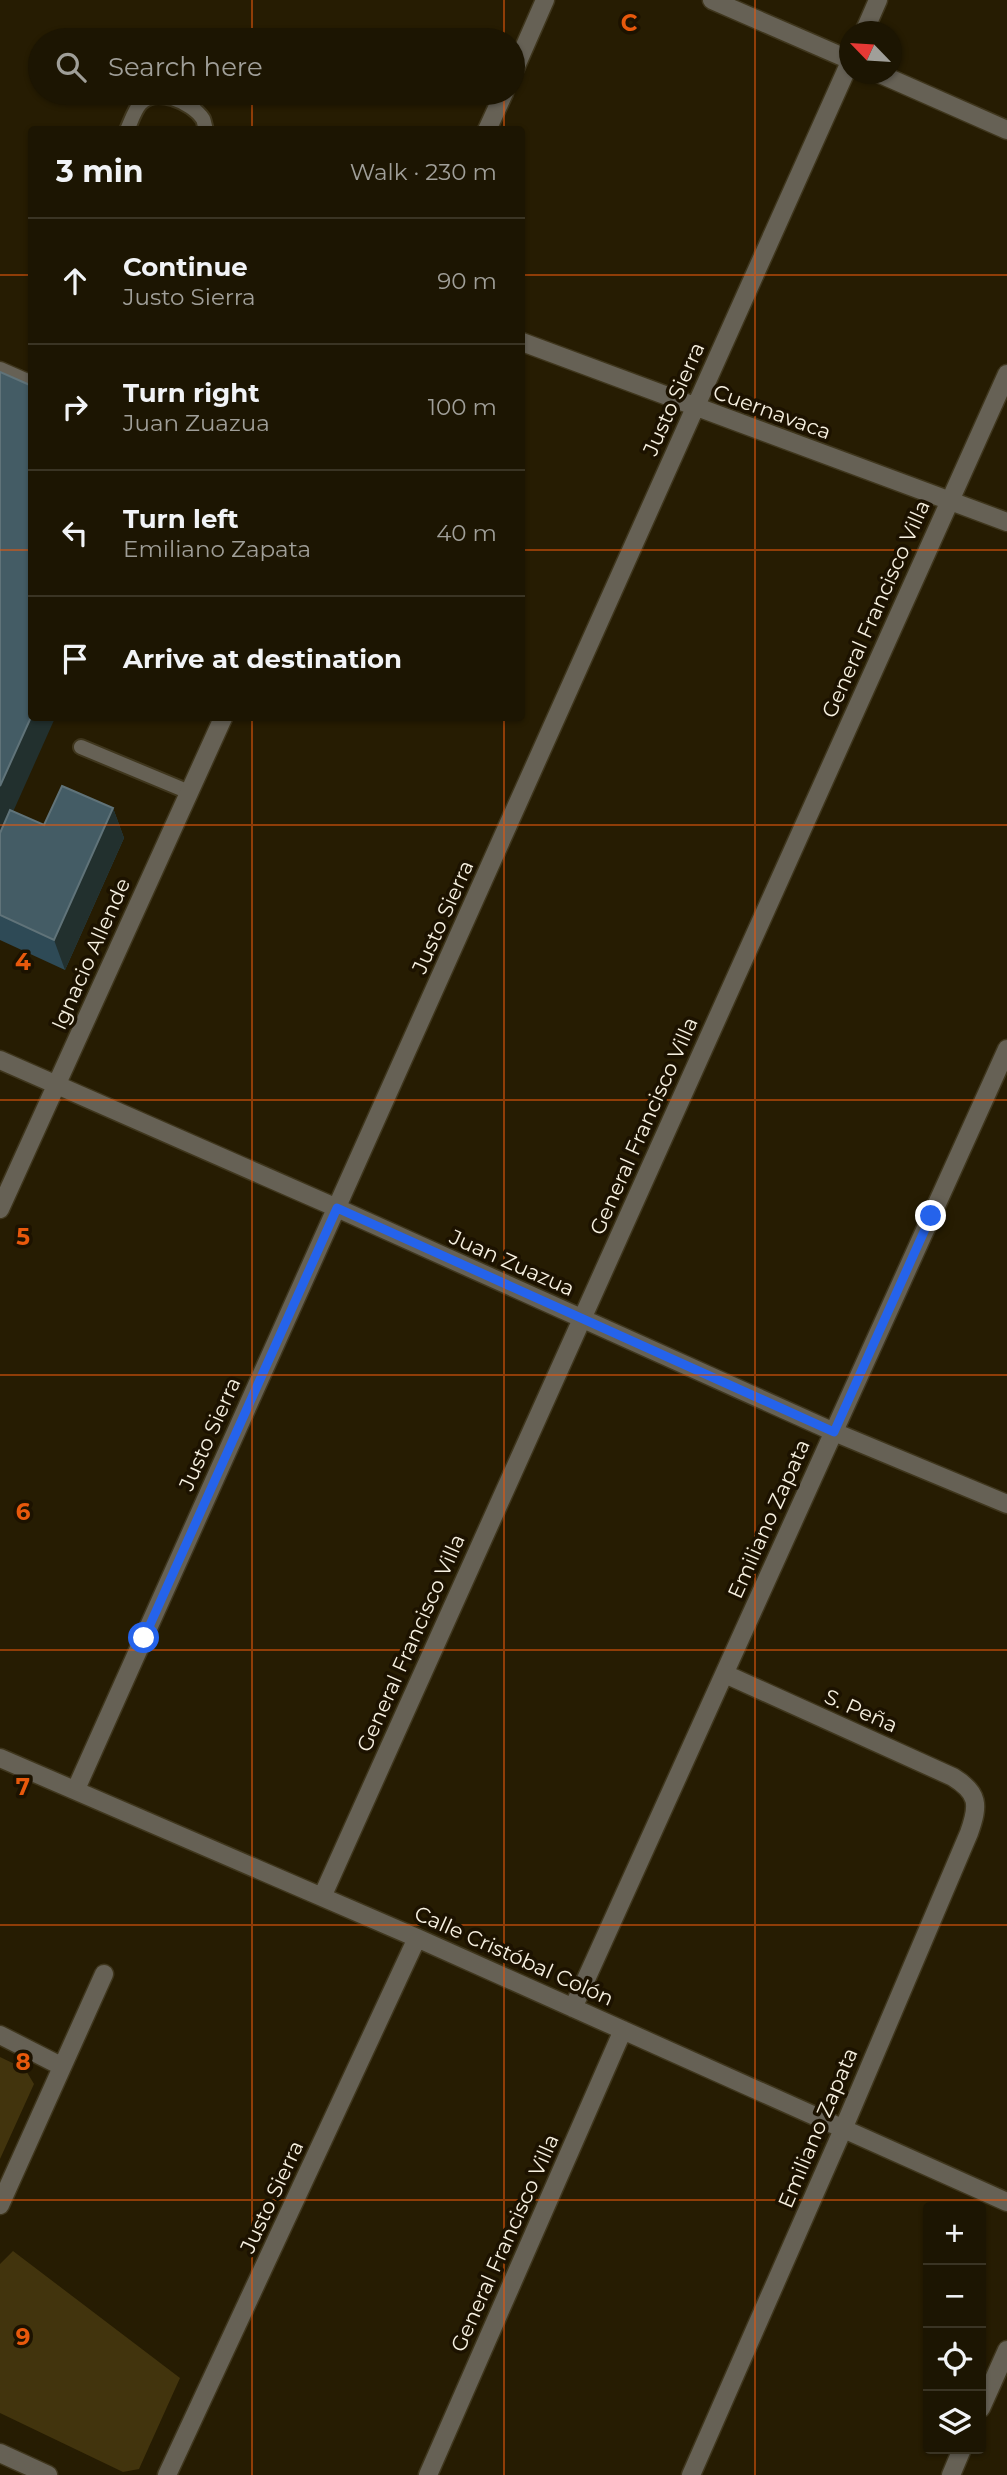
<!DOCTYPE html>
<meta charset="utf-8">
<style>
body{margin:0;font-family:Montserrat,sans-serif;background:#292211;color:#f1f3f6}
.controls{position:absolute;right:21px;bottom:21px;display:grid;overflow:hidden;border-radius:7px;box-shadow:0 2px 5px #0004}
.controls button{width:63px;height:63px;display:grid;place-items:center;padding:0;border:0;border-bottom:2px solid #3a3424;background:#1c1502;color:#f1f3f6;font:35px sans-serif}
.compass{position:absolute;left:839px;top:21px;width:63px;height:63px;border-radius:50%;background:#1c1502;box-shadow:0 2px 5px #0004;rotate:295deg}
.stop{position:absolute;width:21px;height:21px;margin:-16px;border:5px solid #2563eb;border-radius:50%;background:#fff}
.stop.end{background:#2563eb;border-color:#fff;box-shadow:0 2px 7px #0008}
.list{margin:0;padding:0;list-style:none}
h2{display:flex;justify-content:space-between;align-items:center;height:91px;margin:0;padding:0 28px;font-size:30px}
h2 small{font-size:23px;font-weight:400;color:#a09f99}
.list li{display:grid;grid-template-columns:46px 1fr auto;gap:21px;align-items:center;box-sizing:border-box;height:126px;padding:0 28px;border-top:2px solid #3a3424}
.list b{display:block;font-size:26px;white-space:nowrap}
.list p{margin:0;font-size:23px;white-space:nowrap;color:#a09f99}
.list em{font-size:23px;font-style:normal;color:#a09f99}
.icon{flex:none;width:38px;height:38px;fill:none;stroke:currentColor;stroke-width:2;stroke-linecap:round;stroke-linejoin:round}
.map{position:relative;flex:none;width:1007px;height:2475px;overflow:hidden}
.search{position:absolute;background:#1c1502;box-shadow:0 2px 5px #0004;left:28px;top:28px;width:497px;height:77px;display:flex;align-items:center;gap:18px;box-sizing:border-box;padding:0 24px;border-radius:38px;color:#a09f99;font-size:26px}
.panel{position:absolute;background:#1c1502;box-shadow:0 2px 5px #0004;left:28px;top:126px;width:497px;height:595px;border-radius:7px}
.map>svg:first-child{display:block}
.green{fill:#42340d}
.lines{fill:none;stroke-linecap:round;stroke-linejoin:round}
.lane-casing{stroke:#3f361d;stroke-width:18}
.street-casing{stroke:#3f361d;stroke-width:21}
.lane{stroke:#666155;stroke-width:14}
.street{stroke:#666155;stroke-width:18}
.wall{fill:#2e4a56}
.shaded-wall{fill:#22302e}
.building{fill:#445c65;stroke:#607379;stroke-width:2}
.route{stroke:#2563eb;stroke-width:9}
.grid{fill:none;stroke:#e8590c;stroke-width:2;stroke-opacity:0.55}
.labels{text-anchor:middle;stroke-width:7;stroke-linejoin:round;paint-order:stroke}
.street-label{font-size:21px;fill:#f7f1e1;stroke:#1c1200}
.grid-label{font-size:23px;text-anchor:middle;font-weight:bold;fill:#e8590c;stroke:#1c1200;stroke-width:7;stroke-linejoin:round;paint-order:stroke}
</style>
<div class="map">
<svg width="1007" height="2475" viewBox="0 0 1007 2475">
<rect width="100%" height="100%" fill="#261c02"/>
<path class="green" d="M0,2057L25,2069L34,2084L0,2159Z
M13,2251L180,2378L139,2469L123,2472L0,2413V2264Z"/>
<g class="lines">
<g class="lane-casing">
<path id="lane" d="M127,130C131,122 134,111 140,104C155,86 192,102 203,119C204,121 205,127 206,130
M81,747L189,792"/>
</g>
<g class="street-casing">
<path id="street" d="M712,0L850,60
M864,32L878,0
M513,73L545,0
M880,74L1007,130
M487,130L504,93
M522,342L1007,522
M0,371L32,385
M0,1060L337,1208L834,1432L1007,1504
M0,1209L223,718
M0,1758L417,1938L1007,2202
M76,1789L850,62
M322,1897L1007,374
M573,2008L1007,1049
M0,2035L61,2066
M0,2205L104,1974
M981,2408L1007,2350
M0,2453L48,2475
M167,2475L417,1938
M428,2475L623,2030
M691,2475L844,2127L969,1833C979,1805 979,1793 953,1777L725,1674
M951,2475L962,2449"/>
</g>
<use href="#lane" class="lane"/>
<use href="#street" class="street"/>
</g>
<path class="wall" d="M0,372L13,811L44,825L113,808L124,838L65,970L0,940Z"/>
<path class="shaded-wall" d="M32,715V718H55L0,841V786Z
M113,808L124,838L65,970L54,940Z"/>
<path class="building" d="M0,372L32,386V715L0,786Z
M62,786L113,808L54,940L0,915V833L10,810L44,825Z"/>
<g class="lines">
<path class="route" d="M144,1638L337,1208L834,1432L931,1216"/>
</g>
<path class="grid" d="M252,0V40M504,0V40M755,0V2475M252,93V130M504,93V130M0,275H32M522,275H1007M0,550H32M522,550H1007M252,718V2475M504,718V2475M0,825H1007M0,1100H1007M0,1375H1007M0,1650H1007M0,1925H1007M0,2200H1007"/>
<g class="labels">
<g class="street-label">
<text transform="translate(674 399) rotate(-66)" y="7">Justo Sierra</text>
<text transform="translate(772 412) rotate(20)" y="7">Cuernavaca</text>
<text transform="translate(876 609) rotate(-66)" y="7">General Francisco Villa</text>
<text transform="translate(443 917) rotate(-66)" y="7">Justo Sierra</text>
<text transform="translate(91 954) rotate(-66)" y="7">Ignacio Allende</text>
<text transform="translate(644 1126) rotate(-66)" y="7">General Francisco Villa</text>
<text transform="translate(512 1263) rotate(24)" y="7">Juan Zuazua</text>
<text transform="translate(210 1434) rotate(-66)" y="7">Justo Sierra</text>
<text transform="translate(769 1519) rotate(-66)" y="7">Emiliano Zapata</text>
<text transform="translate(411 1643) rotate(-66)" y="7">General Francisco Villa</text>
<text transform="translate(861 1711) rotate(24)" y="7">S. Peña</text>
<text transform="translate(514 1956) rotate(24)" y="7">Calle Cristóbal Colón</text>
<text transform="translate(818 2128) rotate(-67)" y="7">Emiliano Zapata</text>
<text transform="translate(272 2197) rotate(-65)" y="7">Justo Sierra</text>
<text transform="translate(505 2243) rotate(-66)" y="7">General Francisco Villa</text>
</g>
</g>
<g class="grid-label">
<text x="629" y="31">C</text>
<text x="23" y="970">4</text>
<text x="23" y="1245">5</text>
<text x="23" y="1520">6</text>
<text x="23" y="1795">7</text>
<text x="23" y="2070">8</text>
<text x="23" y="2345">9</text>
</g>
</svg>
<div class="controls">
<button>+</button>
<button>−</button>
<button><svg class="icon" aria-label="locate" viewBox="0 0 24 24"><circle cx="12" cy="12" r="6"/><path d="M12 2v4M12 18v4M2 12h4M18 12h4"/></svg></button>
<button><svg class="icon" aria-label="layers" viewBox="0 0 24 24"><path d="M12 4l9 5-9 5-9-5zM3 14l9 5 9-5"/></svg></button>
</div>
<svg class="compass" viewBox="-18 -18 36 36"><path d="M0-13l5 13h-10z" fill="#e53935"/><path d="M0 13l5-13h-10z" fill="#a09f99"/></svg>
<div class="stop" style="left:144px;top:1638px"></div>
<div class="stop end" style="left:931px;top:1216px"></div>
<div class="search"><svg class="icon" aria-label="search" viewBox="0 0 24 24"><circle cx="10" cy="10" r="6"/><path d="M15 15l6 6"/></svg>Search here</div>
<section class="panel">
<h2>3 min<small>Walk · 230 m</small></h2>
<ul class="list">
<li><svg class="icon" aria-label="ahead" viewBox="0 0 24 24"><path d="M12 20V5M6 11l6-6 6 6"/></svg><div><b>Continue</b><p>Justo Sierra</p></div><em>90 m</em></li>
<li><svg class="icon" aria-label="right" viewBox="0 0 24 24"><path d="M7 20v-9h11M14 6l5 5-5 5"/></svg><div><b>Turn right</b><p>Juan Zuazua</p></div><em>100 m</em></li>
<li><svg class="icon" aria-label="left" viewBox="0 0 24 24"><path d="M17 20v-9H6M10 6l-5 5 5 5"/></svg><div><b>Turn left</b><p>Emiliano Zapata</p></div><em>40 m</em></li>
<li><svg class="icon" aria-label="arrive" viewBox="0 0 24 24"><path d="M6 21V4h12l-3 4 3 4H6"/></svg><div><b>Arrive at destination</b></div></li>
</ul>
</section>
</div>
